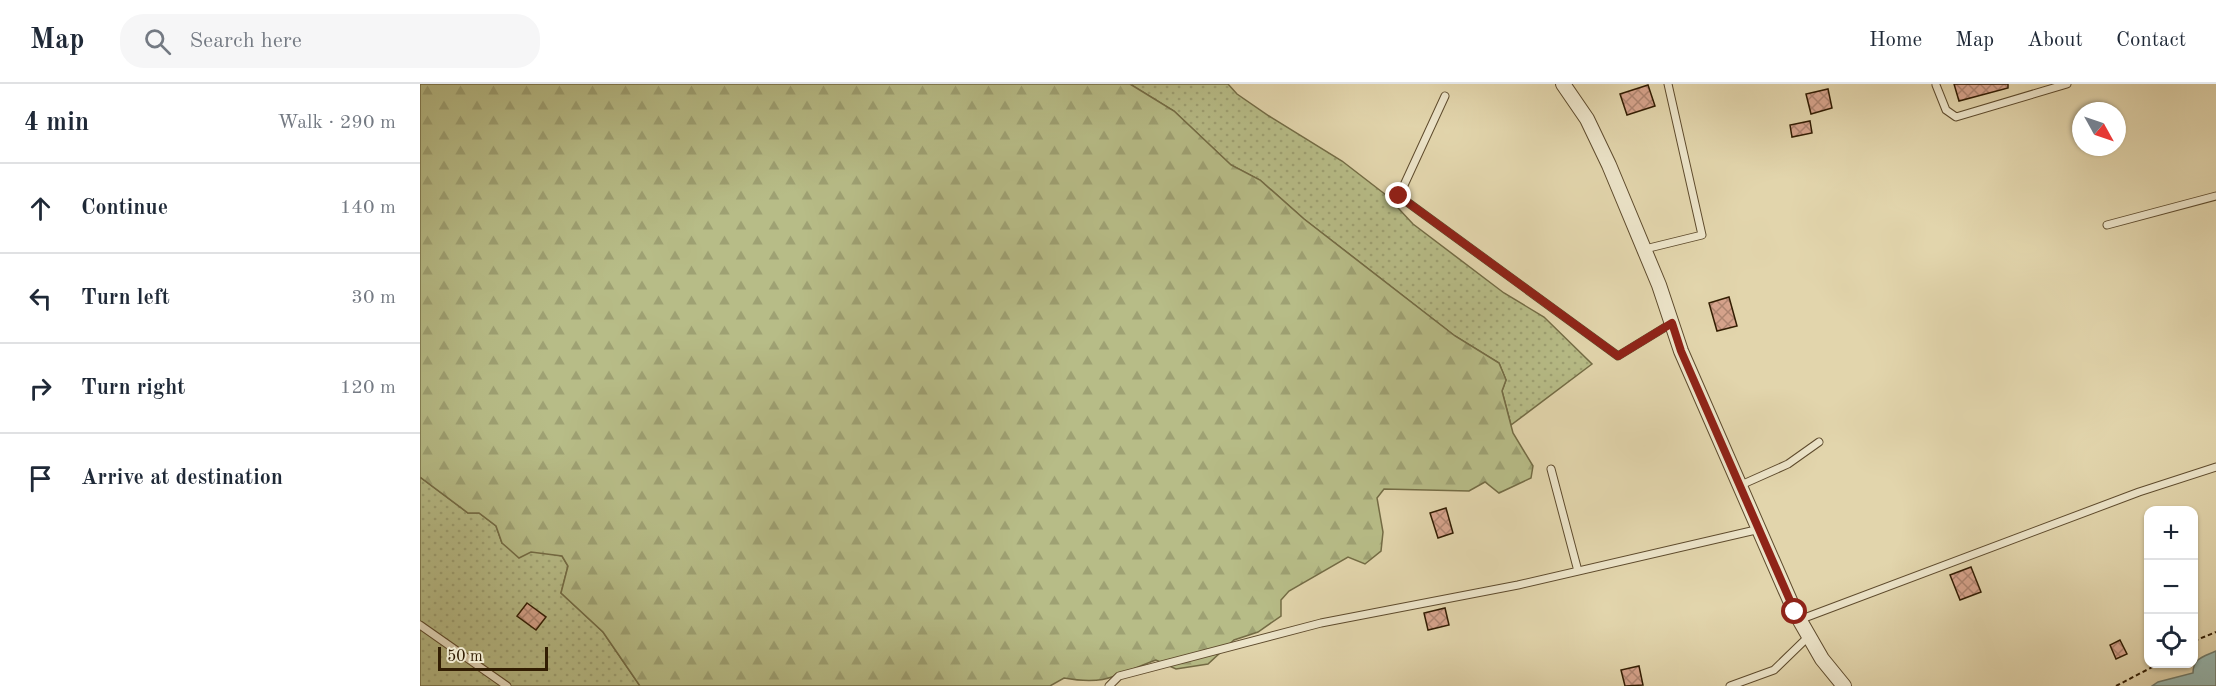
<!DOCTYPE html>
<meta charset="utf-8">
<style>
body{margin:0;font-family:"Old Standard TT",serif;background:#f6f6f7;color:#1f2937}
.controls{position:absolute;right:18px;bottom:18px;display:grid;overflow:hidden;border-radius:12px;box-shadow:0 2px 4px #0004}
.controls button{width:54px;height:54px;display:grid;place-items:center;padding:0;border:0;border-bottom:2px solid #e0e1e3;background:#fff;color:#1f2937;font:30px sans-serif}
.compass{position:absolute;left:1652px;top:18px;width:54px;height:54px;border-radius:50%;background:#fff;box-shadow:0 2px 4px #0004;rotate:130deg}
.scale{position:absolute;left:18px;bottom:15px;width:110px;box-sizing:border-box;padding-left:6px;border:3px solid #321d03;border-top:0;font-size:16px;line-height:21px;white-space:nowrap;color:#321d03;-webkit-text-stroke:4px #ece4c9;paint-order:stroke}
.stop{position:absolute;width:18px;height:18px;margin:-14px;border:4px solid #8f2418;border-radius:50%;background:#fff}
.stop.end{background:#8f2418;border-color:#fff;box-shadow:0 2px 6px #0008}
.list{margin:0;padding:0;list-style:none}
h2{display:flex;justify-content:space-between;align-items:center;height:78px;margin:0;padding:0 24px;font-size:26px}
h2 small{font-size:20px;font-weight:400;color:#747a83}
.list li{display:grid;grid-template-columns:39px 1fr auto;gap:18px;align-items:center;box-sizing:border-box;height:90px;padding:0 24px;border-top:2px solid #e0e1e3}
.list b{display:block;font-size:22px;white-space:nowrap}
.list em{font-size:20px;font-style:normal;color:#747a83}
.icon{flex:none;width:33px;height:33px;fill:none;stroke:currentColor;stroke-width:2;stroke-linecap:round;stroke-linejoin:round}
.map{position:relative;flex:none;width:1796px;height:602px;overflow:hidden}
header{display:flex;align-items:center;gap:36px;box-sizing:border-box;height:84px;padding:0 30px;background:#fff;border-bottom:2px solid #e0e1e3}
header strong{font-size:28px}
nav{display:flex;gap:33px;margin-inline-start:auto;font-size:21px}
.search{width:420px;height:54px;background:#f6f6f7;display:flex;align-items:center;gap:15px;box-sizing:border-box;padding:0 21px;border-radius:24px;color:#747a83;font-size:22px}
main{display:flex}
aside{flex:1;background:#fff}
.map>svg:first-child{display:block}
.grass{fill:url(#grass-dots);stroke:#746c45;stroke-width:1.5}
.forest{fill:url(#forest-firs);stroke:#746c45;stroke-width:1.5}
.water{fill:#96b8b1;stroke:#6e7a6b;stroke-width:1.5}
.building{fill:url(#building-cross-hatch);stroke:#321d03;stroke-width:1.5}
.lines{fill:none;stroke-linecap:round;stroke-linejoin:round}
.service-casing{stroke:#5e4b2d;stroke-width:9}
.minor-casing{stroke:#5e4b2d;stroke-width:16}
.path{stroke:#321d03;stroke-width:2;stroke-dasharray:4.5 3;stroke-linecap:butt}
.service{stroke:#ece4c9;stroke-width:7}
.minor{stroke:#ece4c9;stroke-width:14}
.route{stroke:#8f2418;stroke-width:8}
</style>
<header>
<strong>Map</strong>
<div class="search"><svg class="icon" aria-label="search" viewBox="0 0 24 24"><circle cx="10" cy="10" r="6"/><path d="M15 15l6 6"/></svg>Search here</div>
<nav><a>Home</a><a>Map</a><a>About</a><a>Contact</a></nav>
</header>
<main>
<aside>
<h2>4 min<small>Walk · 290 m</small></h2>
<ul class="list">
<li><svg class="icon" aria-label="ahead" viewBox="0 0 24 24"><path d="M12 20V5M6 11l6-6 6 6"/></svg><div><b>Continue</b></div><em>140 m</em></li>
<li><svg class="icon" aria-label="left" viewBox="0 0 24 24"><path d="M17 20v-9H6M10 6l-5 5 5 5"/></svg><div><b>Turn left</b></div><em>30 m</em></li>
<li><svg class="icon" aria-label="right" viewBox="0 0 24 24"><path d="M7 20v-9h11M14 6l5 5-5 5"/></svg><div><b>Turn right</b></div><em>120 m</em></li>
<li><svg class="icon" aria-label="arrive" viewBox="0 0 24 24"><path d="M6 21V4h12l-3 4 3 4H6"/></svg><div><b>Arrive at destination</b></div></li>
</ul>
</aside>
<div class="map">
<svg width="1796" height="602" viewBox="0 0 1796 602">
<defs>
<pattern id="grass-dots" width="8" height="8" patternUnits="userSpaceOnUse" patternTransform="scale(1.5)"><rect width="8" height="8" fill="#b7bc87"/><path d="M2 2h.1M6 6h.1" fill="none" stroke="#9ea173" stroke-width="1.8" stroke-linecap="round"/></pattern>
<pattern id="forest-firs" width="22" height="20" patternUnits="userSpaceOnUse" patternTransform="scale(1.5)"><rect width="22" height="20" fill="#b7bc87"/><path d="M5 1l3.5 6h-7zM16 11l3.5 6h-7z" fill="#9ea173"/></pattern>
<pattern id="building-cross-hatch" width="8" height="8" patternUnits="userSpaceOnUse" patternTransform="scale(1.5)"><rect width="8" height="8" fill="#d7a48d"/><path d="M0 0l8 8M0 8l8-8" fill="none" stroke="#af8571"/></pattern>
</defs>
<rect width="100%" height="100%" fill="#e2d5ac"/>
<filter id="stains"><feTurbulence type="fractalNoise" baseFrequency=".00333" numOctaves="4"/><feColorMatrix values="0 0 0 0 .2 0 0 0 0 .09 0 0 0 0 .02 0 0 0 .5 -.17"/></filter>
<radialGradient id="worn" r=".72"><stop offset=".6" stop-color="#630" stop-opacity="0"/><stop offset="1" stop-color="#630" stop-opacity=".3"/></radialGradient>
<path class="grass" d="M710,0H808L817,10L849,32L922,77L966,111L993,140L1084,209L1124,233L1172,280L1091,341L1082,307L1086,296L1079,279L1035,252L884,135L840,96L811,81L754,27Z
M0,393L48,429H59L76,442L82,459L142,472L148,482L141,509L183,548L220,602H0Z"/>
<path class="forest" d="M0,0H710L754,27L811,81L840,96L884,135L1035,252L1079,279L1086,296L1082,307L1093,349L1113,382L1111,394L1079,409L1065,398L1049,407L964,405L957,414L963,448L961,467L945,480L928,473L869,507L861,516V532L838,548L814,556L788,580L756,585L736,576C697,590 688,602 644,594L630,602H220L183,548L141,509L148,482L142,472L111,468L99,474L82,459L76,442L59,429H48L0,393Z"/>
<path class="water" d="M1796,567V602H1732L1738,598L1773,589C1773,574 1783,573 1796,567Z"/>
<path class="building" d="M1534,0H1588V4L1539,17Z
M1228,1L1235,22L1207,31L1200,10Z
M1408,5L1412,24L1391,30L1386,10Z
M1390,37L1392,49L1372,53L1370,41Z
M1309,213L1317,242L1297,247L1289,219Z
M1026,424L1033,449L1018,454L1010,429Z
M1551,483L1561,508L1540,516L1530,491Z
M107,519L126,533L116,546L97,532Z
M1025,524L1029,541L1008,546L1004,529Z
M1700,556L1707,570L1696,575L1690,561Z
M1219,582L1223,601L1205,602L1201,586Z"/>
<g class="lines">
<g class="service-casing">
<path id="service" d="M1516,1L1526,26L1536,33L1647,0
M1025,12L979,112L1198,272L1252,239
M1687,141L1796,112
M1225,165L1282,151L1248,0
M1131,385L1158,487
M1321,401L1368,380L1399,358
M1379,536L1719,408L1796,383
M0,541L87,602
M689,602L699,592L901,539L1098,501L1340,445
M1310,602L1354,586L1388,553"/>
</g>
<g class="minor-casing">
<path id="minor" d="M1143,0L1167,35L1189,81L1239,201L1261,267L1375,528L1402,575L1424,602"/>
</g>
<path class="path" d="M1774,557L1796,548
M1696,602L1738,580"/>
<use href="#service" class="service"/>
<use href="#minor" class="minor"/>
</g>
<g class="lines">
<path class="route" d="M979,112L1198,272L1252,239L1261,267L1375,528"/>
</g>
<rect width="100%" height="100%" filter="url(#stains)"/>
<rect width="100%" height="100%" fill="url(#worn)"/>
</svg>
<div class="controls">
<button>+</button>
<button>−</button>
<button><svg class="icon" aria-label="locate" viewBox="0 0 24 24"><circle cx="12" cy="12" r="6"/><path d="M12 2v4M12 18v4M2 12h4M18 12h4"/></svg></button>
</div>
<svg class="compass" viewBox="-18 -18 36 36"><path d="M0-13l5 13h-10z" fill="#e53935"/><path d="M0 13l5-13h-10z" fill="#747a83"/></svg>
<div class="scale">50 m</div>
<div class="stop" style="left:1375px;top:528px"></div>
<div class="stop end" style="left:979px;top:112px"></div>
</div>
</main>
